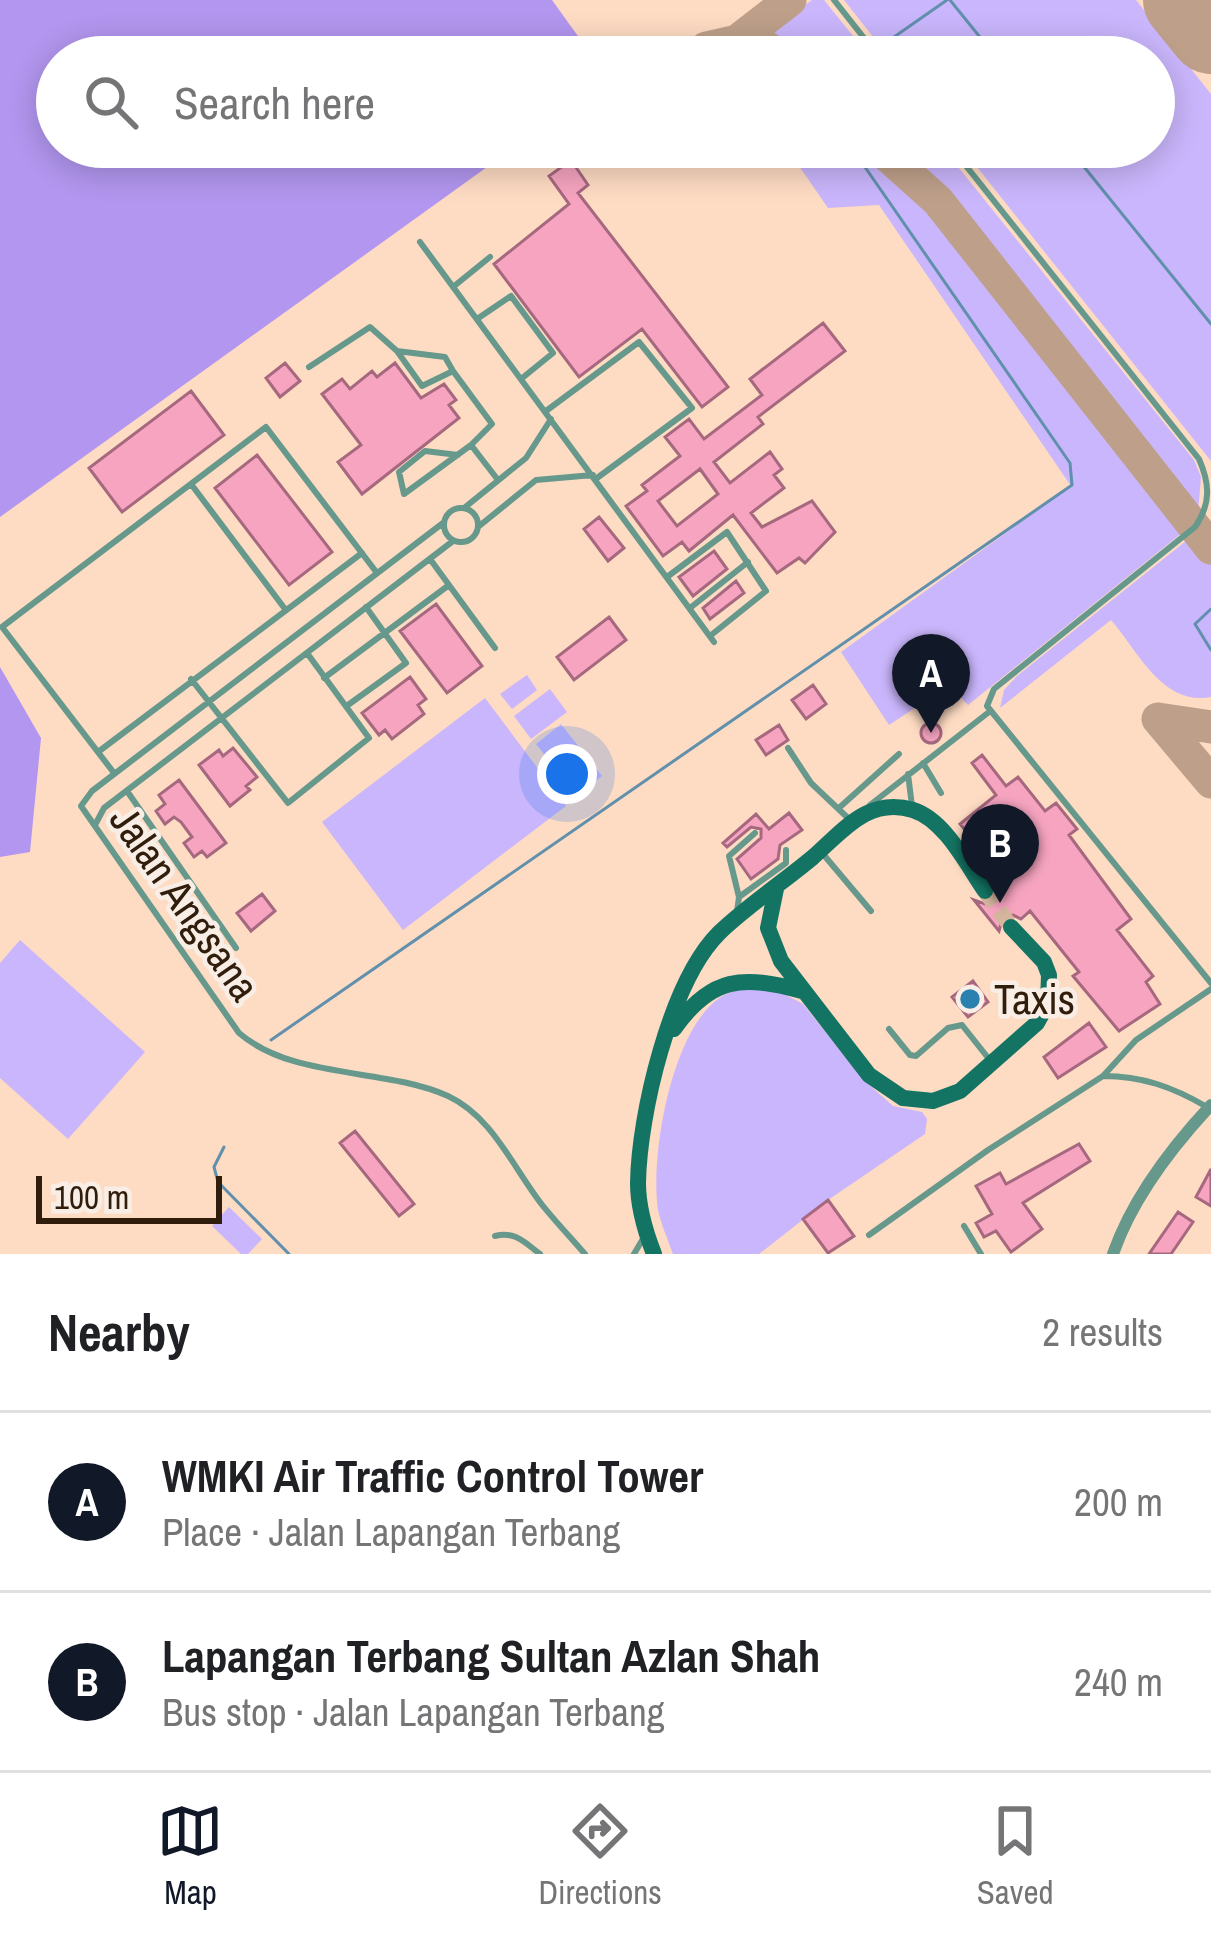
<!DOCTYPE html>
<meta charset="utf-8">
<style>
body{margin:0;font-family:"Archivo Narrow",sans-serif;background:#f2f2f2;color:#202124}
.scale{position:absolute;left:36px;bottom:30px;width:186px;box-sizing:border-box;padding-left:12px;border:6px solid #311d0c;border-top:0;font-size:33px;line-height:42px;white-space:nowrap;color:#311d0c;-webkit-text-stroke:9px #f9eee5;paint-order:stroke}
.you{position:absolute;left:567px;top:774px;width:42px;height:42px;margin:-30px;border:9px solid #fff;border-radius:50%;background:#1a73e8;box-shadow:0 0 0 18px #1a73e833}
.badge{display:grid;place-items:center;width:78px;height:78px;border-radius:50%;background:#111827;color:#fff;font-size:39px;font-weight:700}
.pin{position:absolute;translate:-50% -99px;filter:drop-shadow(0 3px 6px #0008)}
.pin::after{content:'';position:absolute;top:63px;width:42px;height:36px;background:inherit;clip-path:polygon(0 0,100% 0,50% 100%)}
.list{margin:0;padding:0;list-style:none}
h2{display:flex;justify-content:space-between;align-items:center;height:156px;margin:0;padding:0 48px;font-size:51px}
h2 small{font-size:39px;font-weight:400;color:#757577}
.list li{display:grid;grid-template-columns:78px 1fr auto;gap:36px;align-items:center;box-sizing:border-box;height:180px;padding:0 48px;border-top:3px solid #e0e0e0}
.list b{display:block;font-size:45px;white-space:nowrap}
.list p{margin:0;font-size:39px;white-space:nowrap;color:#757577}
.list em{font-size:39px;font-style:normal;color:#757577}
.icon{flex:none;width:66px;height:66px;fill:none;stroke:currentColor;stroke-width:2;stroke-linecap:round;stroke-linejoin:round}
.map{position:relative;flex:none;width:1211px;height:1254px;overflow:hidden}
.search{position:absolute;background:#fff;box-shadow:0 6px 30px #0003;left:36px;right:36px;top:36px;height:132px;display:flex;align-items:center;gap:30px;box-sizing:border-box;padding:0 42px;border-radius:66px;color:#757577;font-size:45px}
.sheet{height:516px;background:#fff}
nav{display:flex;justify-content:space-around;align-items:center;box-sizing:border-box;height:168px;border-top:3px solid #e0e0e0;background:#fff;font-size:33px;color:#757577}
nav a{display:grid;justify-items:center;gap:6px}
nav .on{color:#111827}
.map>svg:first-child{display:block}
.green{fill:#cab6fc}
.forest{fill:#b296ef}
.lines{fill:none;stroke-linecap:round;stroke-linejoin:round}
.stream{stroke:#6190ad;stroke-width:3}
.taxiway{stroke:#bea08a;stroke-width:33}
.runway{stroke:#bea08a;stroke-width:84}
.building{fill:#f6a4c0;stroke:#a6687e;stroke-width:3;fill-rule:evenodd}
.secondary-tunnel{stroke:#d5b59e;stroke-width:16;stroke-dasharray:16 8;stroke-linecap:butt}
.lane{stroke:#66998c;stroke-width:6}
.street{stroke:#66998c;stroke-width:12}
.secondary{stroke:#147463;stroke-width:16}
.poi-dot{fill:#2a80af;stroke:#f9eee5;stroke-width:4.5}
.labels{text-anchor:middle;stroke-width:9;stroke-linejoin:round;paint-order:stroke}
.street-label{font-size:42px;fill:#311d0c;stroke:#f9eee5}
.poi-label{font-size:42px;fill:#311d0c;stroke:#f9eee5;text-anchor:start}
</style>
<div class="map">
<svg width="1211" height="1254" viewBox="0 0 1211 1254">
<rect width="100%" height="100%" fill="#fedbc3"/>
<path class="green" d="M812,0H824L870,57H794L774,37L777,25Z
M844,0H1136L1211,94V461L961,147H1154V57H889Z
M786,147H871L912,184L1188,528L968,705L952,688H945L889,725L841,652L1071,486L879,205L828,208Z
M895,147H942L1194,460L1201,477L1198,513L950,200Z
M1191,537L1211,562V697C1162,706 1138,651 1111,620L1000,708L1004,690L1017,676Z
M527,675L537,690L512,709L500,694Z
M550,689L567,712L531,739L514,716Z
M485,698L566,806L403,930L322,822Z
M561,724L602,776L577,796L536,744Z
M20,940L145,1052L68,1139L0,1078V963Z
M743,988L775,989L803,1004L866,1082L893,1106L922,1112L927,1119L925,1134L828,1200L759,1254H673C668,1240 661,1224 658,1210C650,1156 671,1033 718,999C724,994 735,991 743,988Z
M229,1207L262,1239L248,1254H241L212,1226Z"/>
<path class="forest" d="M0,0H552L593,57H57V147H515L0,517Z
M0,667L41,738L30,852L0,857Z"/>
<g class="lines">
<path class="stream" d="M950,0L996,57
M884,44L947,0
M866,57L868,56
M1068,147L1211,324
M1211,609L1195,624L1211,650
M271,1040L1072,485L1070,463L858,157
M224,1147L214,1167L218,1182L289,1254"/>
<path class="taxiway" d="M737,41L761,43L779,57
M706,48L737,41L790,0
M878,147L938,201L1211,548
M1158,719L1211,782
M1158,719L1211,727"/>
<path class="runway" d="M1185,0L1211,32"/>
</g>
<path class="building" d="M571,160L588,185L578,193L728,387L702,407L642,329L579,377L494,264L569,204L549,176Z
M823,323L845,351L758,417L763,424L714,462L730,483L770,452L782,469L774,475L784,488L751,513L762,527L812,501L835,532L805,563L799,558L777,573L733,515L689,551L682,542L663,556L626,506L647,491L642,485L680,456L665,437L689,419L704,439L762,395L750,379ZM700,469L718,494L677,526L658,501Z
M285,363L300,381L280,397L266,378Z
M395,363L421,398L444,384L456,400L449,405L459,418L362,494L338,462L361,445L322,394L342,379L350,389L372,371L377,377Z
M191,391L224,435L122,512L89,468Z
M257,455L332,552L289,585L215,488Z
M599,517L624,548L608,561L584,529Z
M714,551L727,569L693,596L679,577Z
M736,581L744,593L710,619L703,608Z
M436,604L482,666L447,693L400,631Z
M609,617L626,640L574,680L557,657Z
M410,677L426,699L418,705L424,714L392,739L385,730L379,735L362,713Z
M813,685L826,704L806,719L792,700Z
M921 733a10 10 0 1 1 20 0a10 10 0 1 1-20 0Z
M779,725L788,740L766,755L756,740Z
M233,748L257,777L246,786L250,790L230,806L199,765L219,750L223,756Z
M982,755L1006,786L1018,777L1045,811L1056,803L1077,829L1069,835L1131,919L1117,930L1153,976L1146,982L1160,1004L1119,1031L1073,976L1079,972L1030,911L1021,919L1013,915L1003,917L999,931L974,900L985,904L993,901L998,891L995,883L1003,876L960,824L996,795L972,763Z
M179,780L226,843L207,857L202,851L194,857L184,843L192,837L181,822L174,817L165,824L156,811L165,804L159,795Z
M789,813L802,830L780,845L778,859L751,879L737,859L761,838V829L751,827L727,847L723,843L756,814L769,829Z
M262,894L275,911L251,931L237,913Z
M973,981L988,1002L968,1017L952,997Z
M1089,1023L1106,1047L1058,1078L1044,1057Z
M355,1131L414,1204L399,1216L340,1143Z
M1079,1144L1090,1161L1023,1203L1042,1229L1011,1252L996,1231L984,1237L976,1223L992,1214L976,1186L1000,1173L1006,1184Z
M1211,1169V1206L1196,1197Z
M828,1200L854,1236L828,1253L803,1219Z
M1178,1212L1193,1222L1171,1254H1149Z"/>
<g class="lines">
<path class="secondary-tunnel" d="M985,891L1011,927"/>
<path class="lane" d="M834,0L879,57
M951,147L1199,459C1210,484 1211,504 1195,527L994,689L987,706L1211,983
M420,242L714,642
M453,287L490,257
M477,319L511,296L553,353L521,379
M397,351L445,357L453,371L422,386Z
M309,367L370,327L397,351
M453,371L492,424L471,445L498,480
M546,411L639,342L692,408L597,478
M458,455L425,451L399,472L404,494L471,445
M191,484L285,609
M444 525a17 17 0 1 1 34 0a17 17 0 1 1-34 0Z
M464,508L526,458L551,419
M443,523L92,791L81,806L239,1033C294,1080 383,1067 448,1096C493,1117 513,1168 543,1206C556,1222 571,1238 585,1254
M478,527L536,480L593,475
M430,559L495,648
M667,577L727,532L766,591L710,636
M690,608L748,562
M324,678L449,585
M191,679L288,803L369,738L307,653
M348,705L406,663L366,607
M788,748L811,783L849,819
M98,752L362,553
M923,763L941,793
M114,773L2,627L266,427L377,573
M908,774L912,806
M127,791L236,948
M870,805L989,712
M840,807L899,754
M95,825L104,808L453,541
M823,854L871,911
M739,897L786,863V850
M737,912L739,897L729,856L755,833
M889,1029L910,1055L916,1056L948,1028L962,1025L989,1059
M1103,1076C1142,1076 1173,1087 1207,1107
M964,1226L981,1254
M869,1235L988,1150L1103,1076L1136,1040L1211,989
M495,1236C515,1231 524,1242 540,1254
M634,1254L644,1237"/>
<path class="street" d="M1113,1254C1132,1199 1171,1148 1211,1105"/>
<path class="secondary" d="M776,889L768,928L781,961L869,1075L903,1098L933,1101L960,1091L1037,1023L1048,1003L1049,975L1044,962L1011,927
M674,1029C711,976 743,975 802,991
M654,1254C645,1231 638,1208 638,1183C639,1115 670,982 719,933C747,906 782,883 812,858C842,832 868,796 913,810C945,820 967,865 985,891"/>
</g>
<circle class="poi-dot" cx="970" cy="999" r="12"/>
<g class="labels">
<g class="street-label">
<text transform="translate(185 903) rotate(55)" y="15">Jalan Angsana</text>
</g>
<g class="poi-label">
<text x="994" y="1014">Taxis</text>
</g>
</g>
</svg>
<div class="scale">100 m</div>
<div class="you"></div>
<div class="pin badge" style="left:931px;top:733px">A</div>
<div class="pin badge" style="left:1000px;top:903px">B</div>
<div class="search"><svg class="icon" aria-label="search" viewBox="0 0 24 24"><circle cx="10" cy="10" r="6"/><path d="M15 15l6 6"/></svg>Search here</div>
</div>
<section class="sheet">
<h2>Nearby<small>2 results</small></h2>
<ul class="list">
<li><span class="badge">A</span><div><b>WMKI Air Traffic Control Tower</b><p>Place · Jalan Lapangan Terbang</p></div><em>200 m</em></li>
<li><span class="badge">B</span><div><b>Lapangan Terbang Sultan Azlan Shah</b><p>Bus stop · Jalan Lapangan Terbang</p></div><em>240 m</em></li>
</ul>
</section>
<nav>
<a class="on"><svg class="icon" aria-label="map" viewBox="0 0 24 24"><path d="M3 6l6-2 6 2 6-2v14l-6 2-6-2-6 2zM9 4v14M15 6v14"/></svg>Map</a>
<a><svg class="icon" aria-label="directions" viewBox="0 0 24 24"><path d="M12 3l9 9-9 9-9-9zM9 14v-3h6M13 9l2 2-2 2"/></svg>Directions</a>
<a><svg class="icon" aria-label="saved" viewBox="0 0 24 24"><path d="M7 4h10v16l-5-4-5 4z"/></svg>Saved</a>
</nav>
